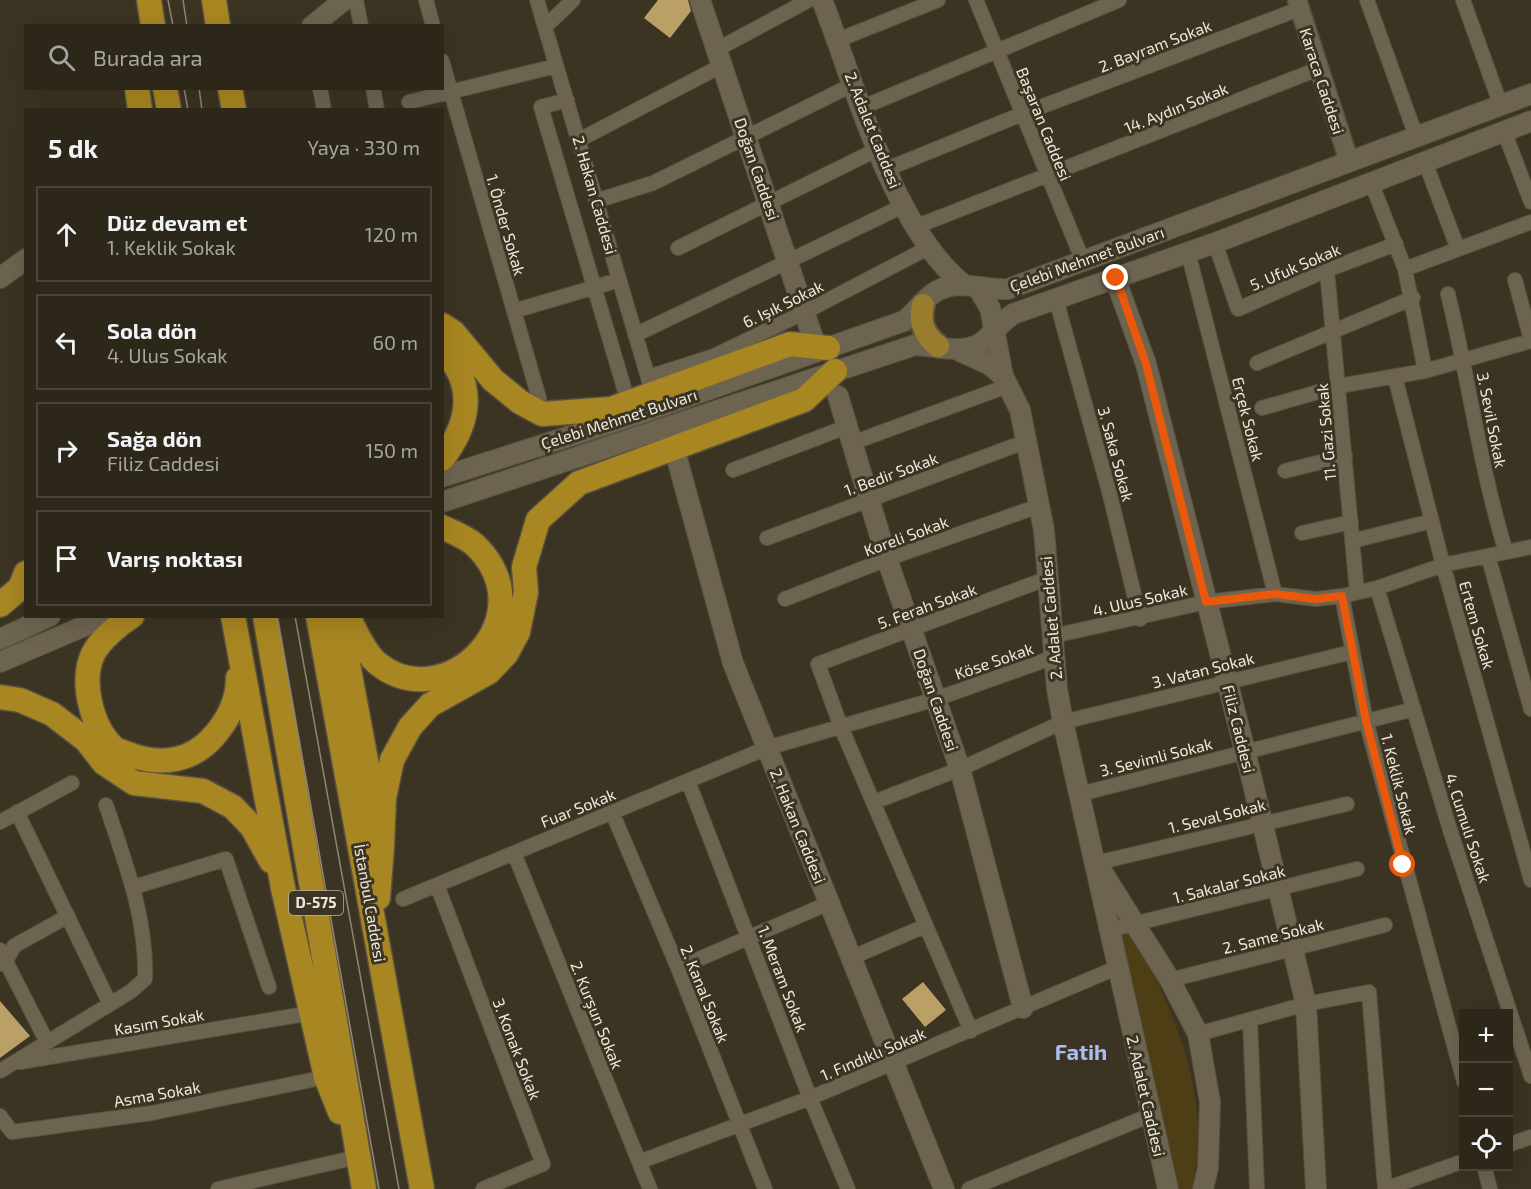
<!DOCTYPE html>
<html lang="tr">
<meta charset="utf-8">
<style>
body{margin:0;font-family:"Exo 2",sans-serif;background:#393327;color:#f1f3f6}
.controls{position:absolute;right:18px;bottom:18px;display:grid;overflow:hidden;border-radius:0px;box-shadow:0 6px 24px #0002}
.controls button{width:54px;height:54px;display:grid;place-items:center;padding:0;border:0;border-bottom:2px solid #484439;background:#2d271a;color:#f1f3f6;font:30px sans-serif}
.stop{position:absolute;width:18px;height:18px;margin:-14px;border:4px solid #ea580c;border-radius:50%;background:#fff}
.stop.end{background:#ea580c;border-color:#fff;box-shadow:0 2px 6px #0008}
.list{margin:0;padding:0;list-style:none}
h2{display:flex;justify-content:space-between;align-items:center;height:78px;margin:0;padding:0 24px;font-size:26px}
h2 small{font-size:20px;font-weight:400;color:#a7a5a2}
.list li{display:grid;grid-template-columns:39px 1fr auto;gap:18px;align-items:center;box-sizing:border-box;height:96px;margin:0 12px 12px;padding:0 12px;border:2px solid #484439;border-radius:0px}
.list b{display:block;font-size:22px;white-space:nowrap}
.list p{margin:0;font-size:20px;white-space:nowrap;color:#a7a5a2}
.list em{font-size:20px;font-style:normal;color:#a7a5a2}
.icon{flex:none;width:33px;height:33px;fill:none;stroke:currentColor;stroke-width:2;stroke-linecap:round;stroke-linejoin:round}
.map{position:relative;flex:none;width:1531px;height:1189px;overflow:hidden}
.search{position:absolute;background:#2d271a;box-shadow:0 6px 24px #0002;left:24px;top:24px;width:420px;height:66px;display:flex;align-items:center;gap:15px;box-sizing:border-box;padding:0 21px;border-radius:0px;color:#a7a5a2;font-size:22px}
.panel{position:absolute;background:#2d271a;box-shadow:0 6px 24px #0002;left:24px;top:108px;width:420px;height:510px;border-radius:0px}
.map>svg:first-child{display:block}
.green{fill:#4e3e15}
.building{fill:#baa065}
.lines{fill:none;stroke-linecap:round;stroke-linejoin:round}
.minor-casing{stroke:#585141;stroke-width:16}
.tertiary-casing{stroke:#585141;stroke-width:21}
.secondary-casing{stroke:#585141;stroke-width:22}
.primary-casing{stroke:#585141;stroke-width:26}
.trunk-casing{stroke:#585141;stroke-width:27}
.minor{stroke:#6d6450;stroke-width:14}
.tertiary{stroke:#6d6450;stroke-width:18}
.secondary{stroke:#6d6450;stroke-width:20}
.primary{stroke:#997d2d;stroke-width:22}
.trunk{stroke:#a88621;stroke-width:24}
.tram{stroke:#8c8677;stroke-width:1.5}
.route{stroke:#ea580c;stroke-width:8}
.labels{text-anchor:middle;stroke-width:6;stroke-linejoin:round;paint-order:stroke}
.shield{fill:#3c3422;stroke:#b9b3a6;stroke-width:1.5}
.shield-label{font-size:15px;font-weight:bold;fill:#eee9de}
.street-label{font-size:16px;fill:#eee9de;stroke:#3c3422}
.district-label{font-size:22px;font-weight:bold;fill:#a7bdf3;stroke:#3c3422}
</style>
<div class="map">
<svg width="1531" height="1189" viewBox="0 0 1531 1189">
<rect width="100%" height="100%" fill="#3c3422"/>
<path class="green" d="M1132,931C1174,1012 1213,1096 1192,1189H1179L1121,933Z"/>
<path class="building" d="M658,0H688L691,11L670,38L644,18Z
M923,982L946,1010L925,1027L902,999Z
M0,1001L30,1036L0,1058Z"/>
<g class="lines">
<g class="minor-casing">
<path id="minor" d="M356,0L361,26
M426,0L433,26
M537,0L652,391
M976,0L1083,261
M1367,0L1416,136
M1463,0L1501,106
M545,27L573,0
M838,40L938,0
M716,50L809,0
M442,61L539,398
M320,88L324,110
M373,88L377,110
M567,100L541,107L627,398
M409,102L556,66
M863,107L1119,0
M1504,131L1531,202
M579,140L721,66
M1425,162L1458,249
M887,169L1022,114L1299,9
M1371,182L1405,269L1425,371
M596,201L653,183L854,84
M915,227L1318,69
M1215,243L1238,309L1327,270L1396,244
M678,248L878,149
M1188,252L1275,594
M1405,269L1531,222
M1327,270L1357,592
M1515,280L1531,340
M1448,294C1469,380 1480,468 1506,552
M1056,299L1110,495L1140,619
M514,311L619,280
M635,335L903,206
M1257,363L1413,298
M648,377L714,356L805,312L928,248
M1395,377L1443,565L1531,880
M1262,408L1339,386L1425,371L1531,341
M852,443L1010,385
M733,470L846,427
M1285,471L1345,456
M1302,533L1351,522
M767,538L1027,441
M1352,541L1432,521
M1488,556L1531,709
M1377,588L1451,833L1531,1076
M1342,596L1366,721L1464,1082
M785,599L887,559L1039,506
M1053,636L1206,602L1275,594L1316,599L1342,596L1377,588L1443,565L1531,547
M688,781L810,1098L848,1189
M1080,794L1414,709
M874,802L960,769L1063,722L1352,652
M17,812L110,1004
M612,812L678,968L765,1189
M0,822L72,783
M514,853L650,1189
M1096,863L1347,804
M437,885L543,1164L483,1189
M134,887L226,859L269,987
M403,899L767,748L936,699L1054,657
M1109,930L1357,869
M0,950L47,1042
M853,957L925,926
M0,964L6,961L14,946L68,916
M678,968L829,903
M1170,980L1385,925
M1250,1020L1257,1189
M971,1031L841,727L818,664L1048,578
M1198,1034L1306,1004L1369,992L1385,1189
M20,1062L311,1013
M0,1071L130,992L145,979C147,918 125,862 106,805
M0,1116L12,1132L152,1113L326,1077
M1508,1145L1531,1137
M639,1162L810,1098L1116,968
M1484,1166L1490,1189
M218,1189L357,1157
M969,1189L1151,1115
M1385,1189L1464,1161"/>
</g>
<g class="tertiary-casing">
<path id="tertiary" d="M1297,0L1349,161"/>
</g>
<g class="secondary-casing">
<path id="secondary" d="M700,0L813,338
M822,0C855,84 892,227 963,284
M312,26L344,0
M0,278L26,259
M1115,278L1146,364L1245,751L1306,1004L1316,1189
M978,288L990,308L1003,376
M955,349L990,365L1003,376L1020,410L1044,530L1057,689L1063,722L1168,1189
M838,396L887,559L960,769L1023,1008
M676,455L733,663L944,1189
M442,477L633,416L904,321C915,313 921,303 931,295C954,276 982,291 1008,289L1531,94
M442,502L915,345C937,346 967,356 985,340C994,331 1002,322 1013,314L1215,243L1531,121
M0,639L50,616
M0,662L108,616
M1101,870L1170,980L1198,1034L1210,1102L1208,1168L1203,1189"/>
</g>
<g class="primary-casing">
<path id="primary" d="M923,305C919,323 924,335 938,346"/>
</g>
<g class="trunk-casing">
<path id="trunk" d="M149,0L153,26
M214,0L218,26
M137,88L140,110
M165,88L169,110
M230,88L234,110
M442,325L453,332L493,380L520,402L542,414L611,409L790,344L828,348
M442,349C477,384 470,423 442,459
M0,605L20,588L26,573
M132,616C118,625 100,640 93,654C80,682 92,728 114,748C118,751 126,753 131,755C162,766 192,761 214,736C228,720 238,700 238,678
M233,616L283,888L326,1077L340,1112
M265,616L364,1189
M318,616L422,1189
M339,616L382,846L378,898
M348,616C355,631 365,653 377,663C445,719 549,617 475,545C466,537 452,532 442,527
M0,697L20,700L52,714L86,740L104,763L134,783L203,791L233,807L252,827L271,861
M382,846L384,798L392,760L410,727L430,705L489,672L506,654L518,632L526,592L524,567L538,520L579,483L804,400L835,371"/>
</g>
<use href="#minor" class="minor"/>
<use href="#tertiary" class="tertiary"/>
<use href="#secondary" class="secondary"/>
<use href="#primary" class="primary"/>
<use href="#trunk" class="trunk"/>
<path class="tram" d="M168,0L173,26
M183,0L187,26
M184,88L188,110
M199,88L202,110
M277,616L379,1189
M295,616L399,1189"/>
</g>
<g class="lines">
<path class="route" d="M1116,278L1146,364L1206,602L1275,594L1316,599L1342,596L1366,721L1403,865"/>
</g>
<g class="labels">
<rect class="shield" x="289" y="891" width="54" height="24" rx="4.5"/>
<g class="shield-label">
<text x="316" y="908">D-575</text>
</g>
<g class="street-label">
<text transform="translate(1155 46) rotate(-21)" y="6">2. Bayram Sokak</text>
<text transform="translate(1322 81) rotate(72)" y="6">Karaca Caddesi</text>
<text transform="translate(1176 108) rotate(-22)" y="6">14. Aydın Sokak</text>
<text transform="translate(1044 124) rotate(68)" y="6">Başaran Caddesi</text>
<text transform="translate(873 130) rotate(68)" y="6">2. Adalet Caddesi</text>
<text transform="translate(757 169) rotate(71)" y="6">Doğan Caddesi</text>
<text transform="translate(595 195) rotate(74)" y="6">2. Hakan Caddesi</text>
<text transform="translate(506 225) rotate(74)" y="6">1. Önder Sokak</text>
<text transform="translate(1087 259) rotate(-20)" y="6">Çelebi Mehmet Bulvarı</text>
<text transform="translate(1295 267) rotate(-23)" y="6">5. Ufuk Sokak</text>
<text transform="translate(783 304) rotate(-26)" y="6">6. Işık Sokak</text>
<text transform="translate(619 419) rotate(-18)" y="6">Çelebi Mehmet Bulvarı</text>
<text transform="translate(1248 419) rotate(76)" y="6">Erçek Sokak</text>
<text transform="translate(1492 420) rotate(79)" y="6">3. Sevil Sokak</text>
<text transform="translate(1326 432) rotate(-95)" y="6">11. Gazi Sokak</text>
<text transform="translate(1116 454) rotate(75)" y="6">3. Saka Sokak</text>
<text transform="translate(891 474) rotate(-20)" y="6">1. Bedir Sokak</text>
<text transform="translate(906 536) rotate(-20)" y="6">Koreli Sokak</text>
<text transform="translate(1140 600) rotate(-13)" y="6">4. Ulus Sokak</text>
<text transform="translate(927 606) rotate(-20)" y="6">5. Ferah Sokak</text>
<text transform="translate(1051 618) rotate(-95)" y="6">2. Adalet Caddesi</text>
<text transform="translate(1477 625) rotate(74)" y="6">Ertem Sokak</text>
<text transform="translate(994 661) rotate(-19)" y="6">Köse Sokak</text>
<text transform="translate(1203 670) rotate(-14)" y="6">3. Vatan Sokak</text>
<text transform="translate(936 700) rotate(71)" y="6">Doğan Caddesi</text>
<text transform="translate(1239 729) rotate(76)" y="6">Filiz Caddesi</text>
<text transform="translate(1156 757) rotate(-14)" y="6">3. Sevimli Sokak</text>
<text transform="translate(1399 784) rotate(76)" y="6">1. Keklik Sokak</text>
<text transform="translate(578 808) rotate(-22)" y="6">Fuar Sokak</text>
<text transform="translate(1217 816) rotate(-14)" y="6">1. Seval Sokak</text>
<text transform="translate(798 826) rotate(68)" y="6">2. Hakan Caddesi</text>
<text transform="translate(1468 828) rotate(72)" y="6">4. Cumulı Sokak</text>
<text transform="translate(1229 884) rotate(-14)" y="6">1. Sakalar Sokak</text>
<text transform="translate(370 903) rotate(80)" y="6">İstanbul Caddesi</text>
<text transform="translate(1273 936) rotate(-14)" y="6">2. Same Sokak</text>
<text transform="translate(783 979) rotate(69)" y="6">1. Meram Sokak</text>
<text transform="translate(705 994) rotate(68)" y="6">2. Kanal Sokak</text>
<text transform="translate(597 1015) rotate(68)" y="6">2. Kurşun Sokak</text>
<text transform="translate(159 1022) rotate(-10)" y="6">Kasım Sokak</text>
<text transform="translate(517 1049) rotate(69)" y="6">3. Konak Sokak</text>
<text transform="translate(873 1054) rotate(-23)" y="6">1. Fındıklı Sokak</text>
<text transform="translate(157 1094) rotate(-10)" y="6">Asma Sokak</text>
<text transform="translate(1146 1096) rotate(77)" y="6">2. Adalet Caddesi</text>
</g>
<g class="district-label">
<text x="1081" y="1060">Fatih</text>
</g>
</g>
</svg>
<div class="controls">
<button>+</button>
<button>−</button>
<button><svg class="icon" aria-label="locate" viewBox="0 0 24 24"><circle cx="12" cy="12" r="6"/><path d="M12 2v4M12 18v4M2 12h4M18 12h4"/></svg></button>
</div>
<div class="stop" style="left:1403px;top:865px"></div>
<div class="stop end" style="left:1116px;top:278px"></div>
<div class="search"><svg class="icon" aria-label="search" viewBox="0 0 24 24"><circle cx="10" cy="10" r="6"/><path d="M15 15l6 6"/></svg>Burada ara</div>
<section class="panel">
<h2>5 dk<small>Yaya · 330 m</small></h2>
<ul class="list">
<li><svg class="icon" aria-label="ahead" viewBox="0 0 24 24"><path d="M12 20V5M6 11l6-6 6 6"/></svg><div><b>Düz devam et</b><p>1. Keklik Sokak</p></div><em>120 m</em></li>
<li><svg class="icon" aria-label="left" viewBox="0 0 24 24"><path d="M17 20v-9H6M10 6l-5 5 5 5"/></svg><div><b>Sola dön</b><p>4. Ulus Sokak</p></div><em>60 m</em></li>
<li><svg class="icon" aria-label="right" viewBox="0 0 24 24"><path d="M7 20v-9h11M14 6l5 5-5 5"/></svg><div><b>Sağa dön</b><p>Filiz Caddesi</p></div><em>150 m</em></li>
<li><svg class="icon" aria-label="arrive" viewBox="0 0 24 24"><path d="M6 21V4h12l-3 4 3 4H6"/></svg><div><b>Varış noktası</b></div></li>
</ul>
</section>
</div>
